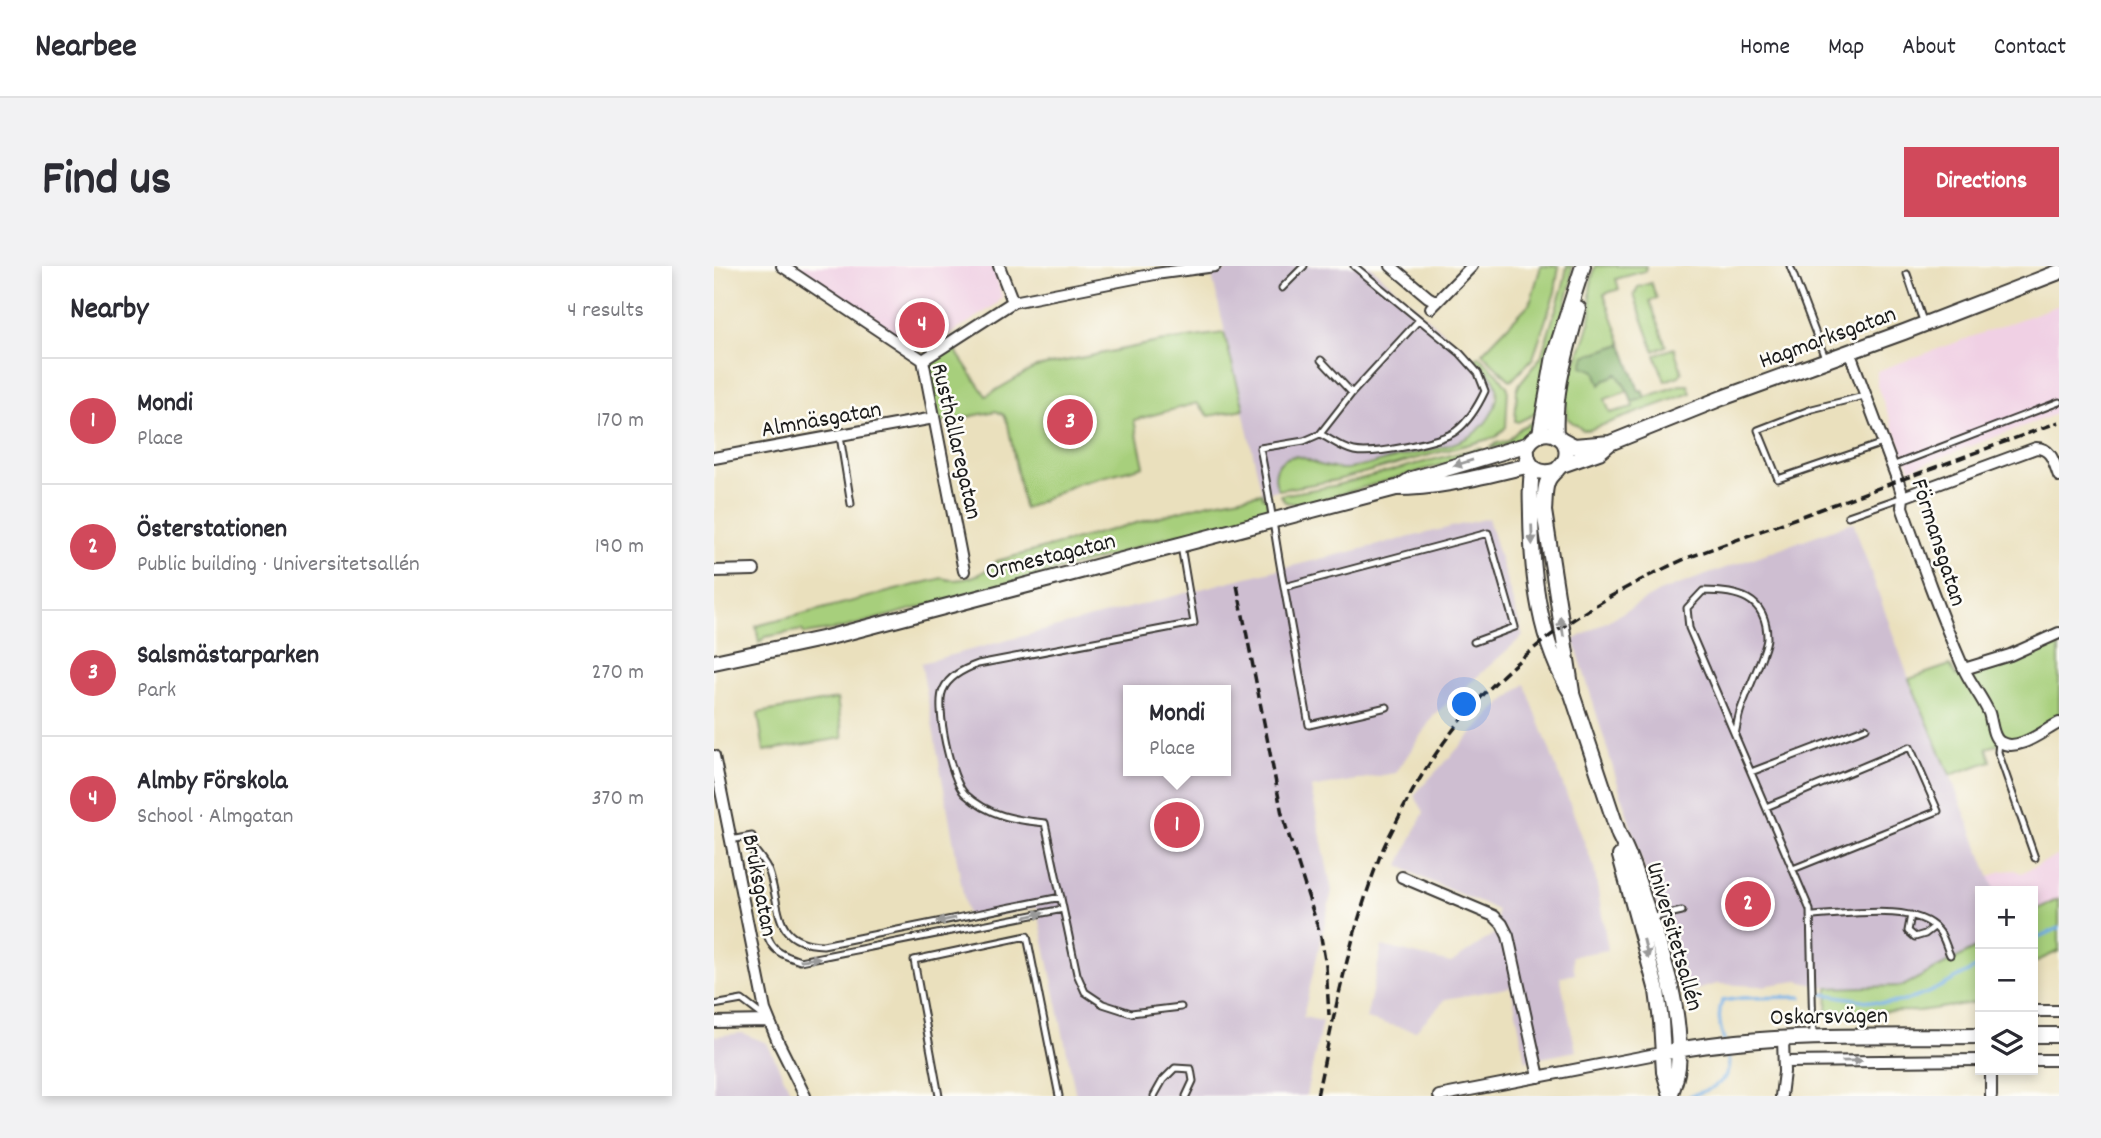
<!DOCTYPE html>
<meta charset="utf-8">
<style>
body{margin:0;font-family:Dekko,sans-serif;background:#f2f2f3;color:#2b2b33}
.controls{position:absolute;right:21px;bottom:21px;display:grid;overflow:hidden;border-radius:0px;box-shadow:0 4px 10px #0003}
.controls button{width:63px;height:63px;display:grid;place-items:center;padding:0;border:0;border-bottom:2px solid #e1e1e2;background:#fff;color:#2b2b33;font:35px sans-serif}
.you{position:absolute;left:751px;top:439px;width:24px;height:24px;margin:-18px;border:5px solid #fff;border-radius:50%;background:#1a73e8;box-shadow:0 0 0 10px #1a73e833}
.badge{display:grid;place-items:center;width:46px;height:46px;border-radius:50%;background:#d1495b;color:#fff;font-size:23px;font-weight:700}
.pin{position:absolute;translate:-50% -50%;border:4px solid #fff;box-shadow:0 2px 7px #0006}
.popup{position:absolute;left:409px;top:419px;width:108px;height:91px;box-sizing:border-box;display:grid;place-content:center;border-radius:0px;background:#fff;filter:drop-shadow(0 2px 5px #0005);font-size:23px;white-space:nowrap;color:#7c7c81}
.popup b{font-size:26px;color:#2b2b33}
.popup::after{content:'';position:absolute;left:50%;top:100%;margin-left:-14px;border:14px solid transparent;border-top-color:#fff}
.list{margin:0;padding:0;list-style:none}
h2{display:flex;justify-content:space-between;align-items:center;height:91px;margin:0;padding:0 28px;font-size:30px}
h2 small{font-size:23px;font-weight:400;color:#7c7c81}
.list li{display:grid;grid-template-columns:46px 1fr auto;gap:21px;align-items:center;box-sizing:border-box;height:126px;padding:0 28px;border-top:2px solid #e1e1e2}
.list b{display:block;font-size:26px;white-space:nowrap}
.list p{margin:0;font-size:23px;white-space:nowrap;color:#7c7c81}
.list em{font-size:23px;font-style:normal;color:#7c7c81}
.icon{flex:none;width:38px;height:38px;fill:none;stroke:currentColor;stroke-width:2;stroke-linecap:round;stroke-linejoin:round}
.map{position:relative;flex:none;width:1345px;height:830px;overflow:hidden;border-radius:0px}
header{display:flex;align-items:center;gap:42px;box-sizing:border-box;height:98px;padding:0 35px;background:#fff;border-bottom:2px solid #e1e1e2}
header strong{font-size:33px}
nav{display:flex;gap:38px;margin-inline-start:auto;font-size:24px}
.intro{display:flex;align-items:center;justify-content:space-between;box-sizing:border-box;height:168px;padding:0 42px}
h1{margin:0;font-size:49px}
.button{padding:18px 32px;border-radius:0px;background:#d1495b;color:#fff;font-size:24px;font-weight:700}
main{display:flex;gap:42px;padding:0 42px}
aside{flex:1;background:#fff;border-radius:0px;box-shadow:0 4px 10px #0003}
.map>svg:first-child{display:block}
.built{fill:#f0d0e4}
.industrial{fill:#cebed1;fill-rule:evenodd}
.green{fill:#a7cf7b;stroke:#62764c;stroke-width:2}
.forest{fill:#85b26b;stroke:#506744;stroke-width:2}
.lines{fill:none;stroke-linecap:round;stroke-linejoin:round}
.stream{stroke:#73aee4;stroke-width:3.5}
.service-casing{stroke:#3b3934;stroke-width:9}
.minor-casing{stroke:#3b3934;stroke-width:14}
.tertiary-casing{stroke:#3b3934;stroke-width:18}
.service{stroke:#fff;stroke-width:5}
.minor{stroke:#fff;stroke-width:10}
.tertiary{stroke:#fff;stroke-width:14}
.rail{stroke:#1c1c1c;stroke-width:3.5;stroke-dasharray:10 5;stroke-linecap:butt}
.oneway{fill:#999}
.labels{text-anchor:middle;stroke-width:5;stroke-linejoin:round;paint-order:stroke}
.street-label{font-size:24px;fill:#1c1c1c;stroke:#fdfcf7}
</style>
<header>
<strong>Nearbee</strong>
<nav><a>Home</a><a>Map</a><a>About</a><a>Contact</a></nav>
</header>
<div class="intro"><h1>Find us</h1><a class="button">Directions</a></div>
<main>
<aside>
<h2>Nearby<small>4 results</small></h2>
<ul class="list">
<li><span class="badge">1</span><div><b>Mondi</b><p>Place</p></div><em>170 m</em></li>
<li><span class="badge">2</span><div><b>Österstationen</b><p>Public building · Universitetsallén</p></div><em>190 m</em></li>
<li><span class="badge">3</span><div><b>Salsmästarparken</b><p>Park</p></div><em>270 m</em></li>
<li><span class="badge">4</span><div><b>Almby Förskola</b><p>School · Almgatan</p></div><em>370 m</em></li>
</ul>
</aside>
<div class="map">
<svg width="1345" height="830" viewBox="0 0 1345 830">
<rect width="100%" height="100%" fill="#fdfcf7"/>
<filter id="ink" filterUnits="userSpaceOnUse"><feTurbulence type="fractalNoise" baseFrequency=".0143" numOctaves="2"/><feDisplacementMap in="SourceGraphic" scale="14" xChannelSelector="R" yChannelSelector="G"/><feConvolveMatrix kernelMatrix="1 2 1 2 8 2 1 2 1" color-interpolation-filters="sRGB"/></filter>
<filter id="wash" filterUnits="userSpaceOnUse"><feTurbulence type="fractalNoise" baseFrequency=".00686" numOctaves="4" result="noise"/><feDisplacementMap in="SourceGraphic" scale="28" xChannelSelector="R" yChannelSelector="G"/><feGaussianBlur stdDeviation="1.57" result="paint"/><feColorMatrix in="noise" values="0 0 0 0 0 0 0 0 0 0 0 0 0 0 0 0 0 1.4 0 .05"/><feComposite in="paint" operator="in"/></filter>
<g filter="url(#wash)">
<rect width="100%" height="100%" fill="#eae0bd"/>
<path class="built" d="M79,0H280L288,31L283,38L217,81L200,82Z
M1345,39V147L1196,203L1163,120V105Z
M1345,589V632L1319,644V625H1281L1275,611L1287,605L1301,604L1307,607Z"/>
<path class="industrial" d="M525,0H656L776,108L782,118L781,143L772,156L759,169L741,177L697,188L632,203L608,200L585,190L562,219L565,224L548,227L498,10Z
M774,252L809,370L720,449L682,507L597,522L618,625L589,751L608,755L592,830H362L323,641L254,655L207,397L513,316ZM414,424H512V505H414Z
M1139,256L1195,413L1236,509L1281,625H1266V680L1189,720L1114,722L1084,715L1047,720L1003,718L968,728L860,374L945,326Z
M811,418L880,602L894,684L858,690L861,708L846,711L862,785L812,795L797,721L732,733L701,765L652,753L668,680L737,697L783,666V644L706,611L685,599L710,546L700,529L780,444Z
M28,767L53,777L79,830H0V770Z"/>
<path class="green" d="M827,0H845L841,26L819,92L798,114L795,113L768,87L816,37Z
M853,0H858L857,17L823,147L804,156L801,155L803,124L806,117L827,91L850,17Z
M881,0H932L931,5L902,13L905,23L890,28L908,78L871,90L881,105L892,113L903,108L914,125L891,133L896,147L919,141L918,136L966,119H974L977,127L875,164H869L854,153C843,113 873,86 877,48C878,41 876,34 876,27C876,18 879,9 881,0Z
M937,17L943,32L936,35L952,80L940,85L920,29L924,21Z
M510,67L530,143L495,150L483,137L420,154L430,200L362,218L310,243L294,158L290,149L282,145L224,157L213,105L221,94L239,81L272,130L322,101L444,76Z
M960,82L968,106L965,110L951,115L941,89Z
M765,90L784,108L794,122L792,161L782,171L623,214L565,224C558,213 561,197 573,192C586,186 597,197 609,200C615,201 623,203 630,203C646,203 666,195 682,192C704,186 741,181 759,168C774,158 788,136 782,118C779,108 768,100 761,93Z
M823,154L825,161L805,176L775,183L783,177L794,175L806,162Z
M764,182L767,183L768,187L589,239L571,236L567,229L619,220Z
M548,227L549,231L554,232L553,243L549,247L529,255L451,271L400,289L129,362L90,368L88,364L51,371L45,377L42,360L228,312C246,318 271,309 283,295L495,237Z
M1345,371V453L1314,469L1273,482L1277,495L1236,509L1195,413L1236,399L1242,410Z
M123,433L129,472L50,485L44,447Z
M1345,633V685L1319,697V645Z
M1266,680V736L1205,745L1113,746L1114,722L1189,720Z"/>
<path class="forest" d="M908,78L925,125L928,124L931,132L918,136L914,125L903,108L892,113L886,119L881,105L868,100L871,90Z"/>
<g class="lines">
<path class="stream" d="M1319,674L1345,662
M1108,728C1128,730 1148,735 1168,737C1202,739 1237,714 1266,700
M1010,775C1006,761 1003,749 1008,735L1028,732L1087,731
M976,830C1003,821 1022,814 1012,782"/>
</g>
</g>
<g filter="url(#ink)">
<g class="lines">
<g class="service-casing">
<path id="service" d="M1076,0L1111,92
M1193,8L1209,55
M568,22L590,0
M607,94L638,127
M1150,130L1098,143L1044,164L1064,213L1169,177
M606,168L638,127L705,54
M126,170L137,238
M1178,200L1345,136
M1134,250L1189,231
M467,280L480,357L264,398C250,403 235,410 229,424C221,441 237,515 251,528C275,550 301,554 331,557L363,708L371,726L389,738L417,747L467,741
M570,321C561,274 556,229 546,182L590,175L606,168C616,173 629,183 640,185C659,189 727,176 742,165C755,155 764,140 771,125L764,107L746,87L640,0
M673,441L595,459L570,321L774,267L801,361L760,376
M1021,469C1023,460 1024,451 1027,443C1032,427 1053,384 1053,372C1053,330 1022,325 989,325L973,342L975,362L1096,644L1099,768
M1285,476L1284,486L1321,592
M1037,506L1152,462
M1052,541L1196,481L1224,545L1079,603
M16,574L38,570C42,596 44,659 58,679C64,688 75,691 86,695L349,643
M40,583C45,590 52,597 55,606C68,644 58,677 109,679L347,631
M1197,649L1194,665L1201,671L1211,668L1220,661
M1096,650C1130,649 1201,636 1224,664C1230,670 1232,681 1236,689
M937,652L968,645
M0,739L28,734L53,753
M225,830L200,694L313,670L345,830
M440,830L449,814L461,802L477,803L479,815L472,830"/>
</g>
<g class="minor-casing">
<path id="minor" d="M68,0L209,94L250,305
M285,0L299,36
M677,0L714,31L723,36
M717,42L758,0
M1135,85L1185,218L1189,231L1188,241C1207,295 1226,349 1249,401C1256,417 1268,431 1275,447C1278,456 1278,471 1286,476C1304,487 1330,464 1345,457
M209,94L299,36L441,8L501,0
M0,192L220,152
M1189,231L1322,182C1338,182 1340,197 1345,210
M0,305L40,304
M1250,403L1296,389L1345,367
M0,490L51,744L65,778L91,830
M688,611L780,650L788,658L794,670L825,811
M1319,745H1345
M0,756L55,755
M1319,794H1345
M1070,796L1266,794
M1277,804V830
M725,830L947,787
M1067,830L1070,806L1069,772"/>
</g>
<g class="tertiary-casing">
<path id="tertiary" d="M826,168L840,90L869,0
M842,170C839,126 853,84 864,42
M847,173L860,180L896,177
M848,199L885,186L896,177L1008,132L1190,66L1345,6
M819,201C815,217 817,234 817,250C818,310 825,377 858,428L905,569C916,590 923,612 930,634C948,686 969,745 964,801C963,810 960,819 957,827
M843,204C825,211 811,200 813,181C824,158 857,166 852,191C849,202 836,206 833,217C830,225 831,236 830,245L858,426
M684,222L698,213L815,178
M0,396L112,372L682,222C729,222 772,209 817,199
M906,590L943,725L947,755L950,806L957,829
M1319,769H1345
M947,787C1052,766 1160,771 1266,770"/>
</g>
<use href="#service" class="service"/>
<use href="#minor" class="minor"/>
<use href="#tertiary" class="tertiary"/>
<path class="rail" d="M523,319L568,548L607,671L612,700L615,749
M603,830C620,749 636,667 666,590C672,575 680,561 687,547C750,422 847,348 973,292L1345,156"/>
</g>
<defs><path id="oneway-solid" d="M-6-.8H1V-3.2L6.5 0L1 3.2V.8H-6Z" transform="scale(1.75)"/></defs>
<g class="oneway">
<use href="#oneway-solid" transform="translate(749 197) rotate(163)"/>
<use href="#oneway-solid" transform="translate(818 269) rotate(88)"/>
<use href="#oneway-solid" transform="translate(848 361) rotate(-99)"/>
<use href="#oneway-solid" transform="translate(320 649) rotate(-11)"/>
<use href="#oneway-solid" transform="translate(232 654) rotate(168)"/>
<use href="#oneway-solid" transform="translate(932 683) rotate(76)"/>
<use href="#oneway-solid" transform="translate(96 693) rotate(-7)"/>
<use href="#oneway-solid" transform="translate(1138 795) rotate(-1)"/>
</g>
</g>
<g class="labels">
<g class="street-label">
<text transform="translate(1113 70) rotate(-20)" y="8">Hagmarksgatan</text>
<text transform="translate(107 152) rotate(-10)" y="8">Almnäsgatan</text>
<text transform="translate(244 175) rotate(77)" y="8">Rusthållaregatan</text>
<text transform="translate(1226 276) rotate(72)" y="8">Förmansgatan</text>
<text transform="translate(336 289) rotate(-14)" y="8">Ormestagatan</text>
<text transform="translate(47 619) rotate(79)" y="8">Bruksgatan</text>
<text transform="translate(962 670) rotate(74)" y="8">Universitetsallén</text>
<text transform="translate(1115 749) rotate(-1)" y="8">Oskarsvägen</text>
</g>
</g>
</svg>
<div class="controls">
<button>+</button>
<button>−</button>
<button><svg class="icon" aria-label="layers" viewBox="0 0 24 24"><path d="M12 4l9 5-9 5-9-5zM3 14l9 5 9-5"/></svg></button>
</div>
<div class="you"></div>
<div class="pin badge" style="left:463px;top:559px">1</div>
<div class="popup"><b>Mondi</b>Place</div>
<div class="pin badge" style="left:1034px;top:638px">2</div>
<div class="pin badge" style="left:356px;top:156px">3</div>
<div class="pin badge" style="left:208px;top:59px">4</div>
</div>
</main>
